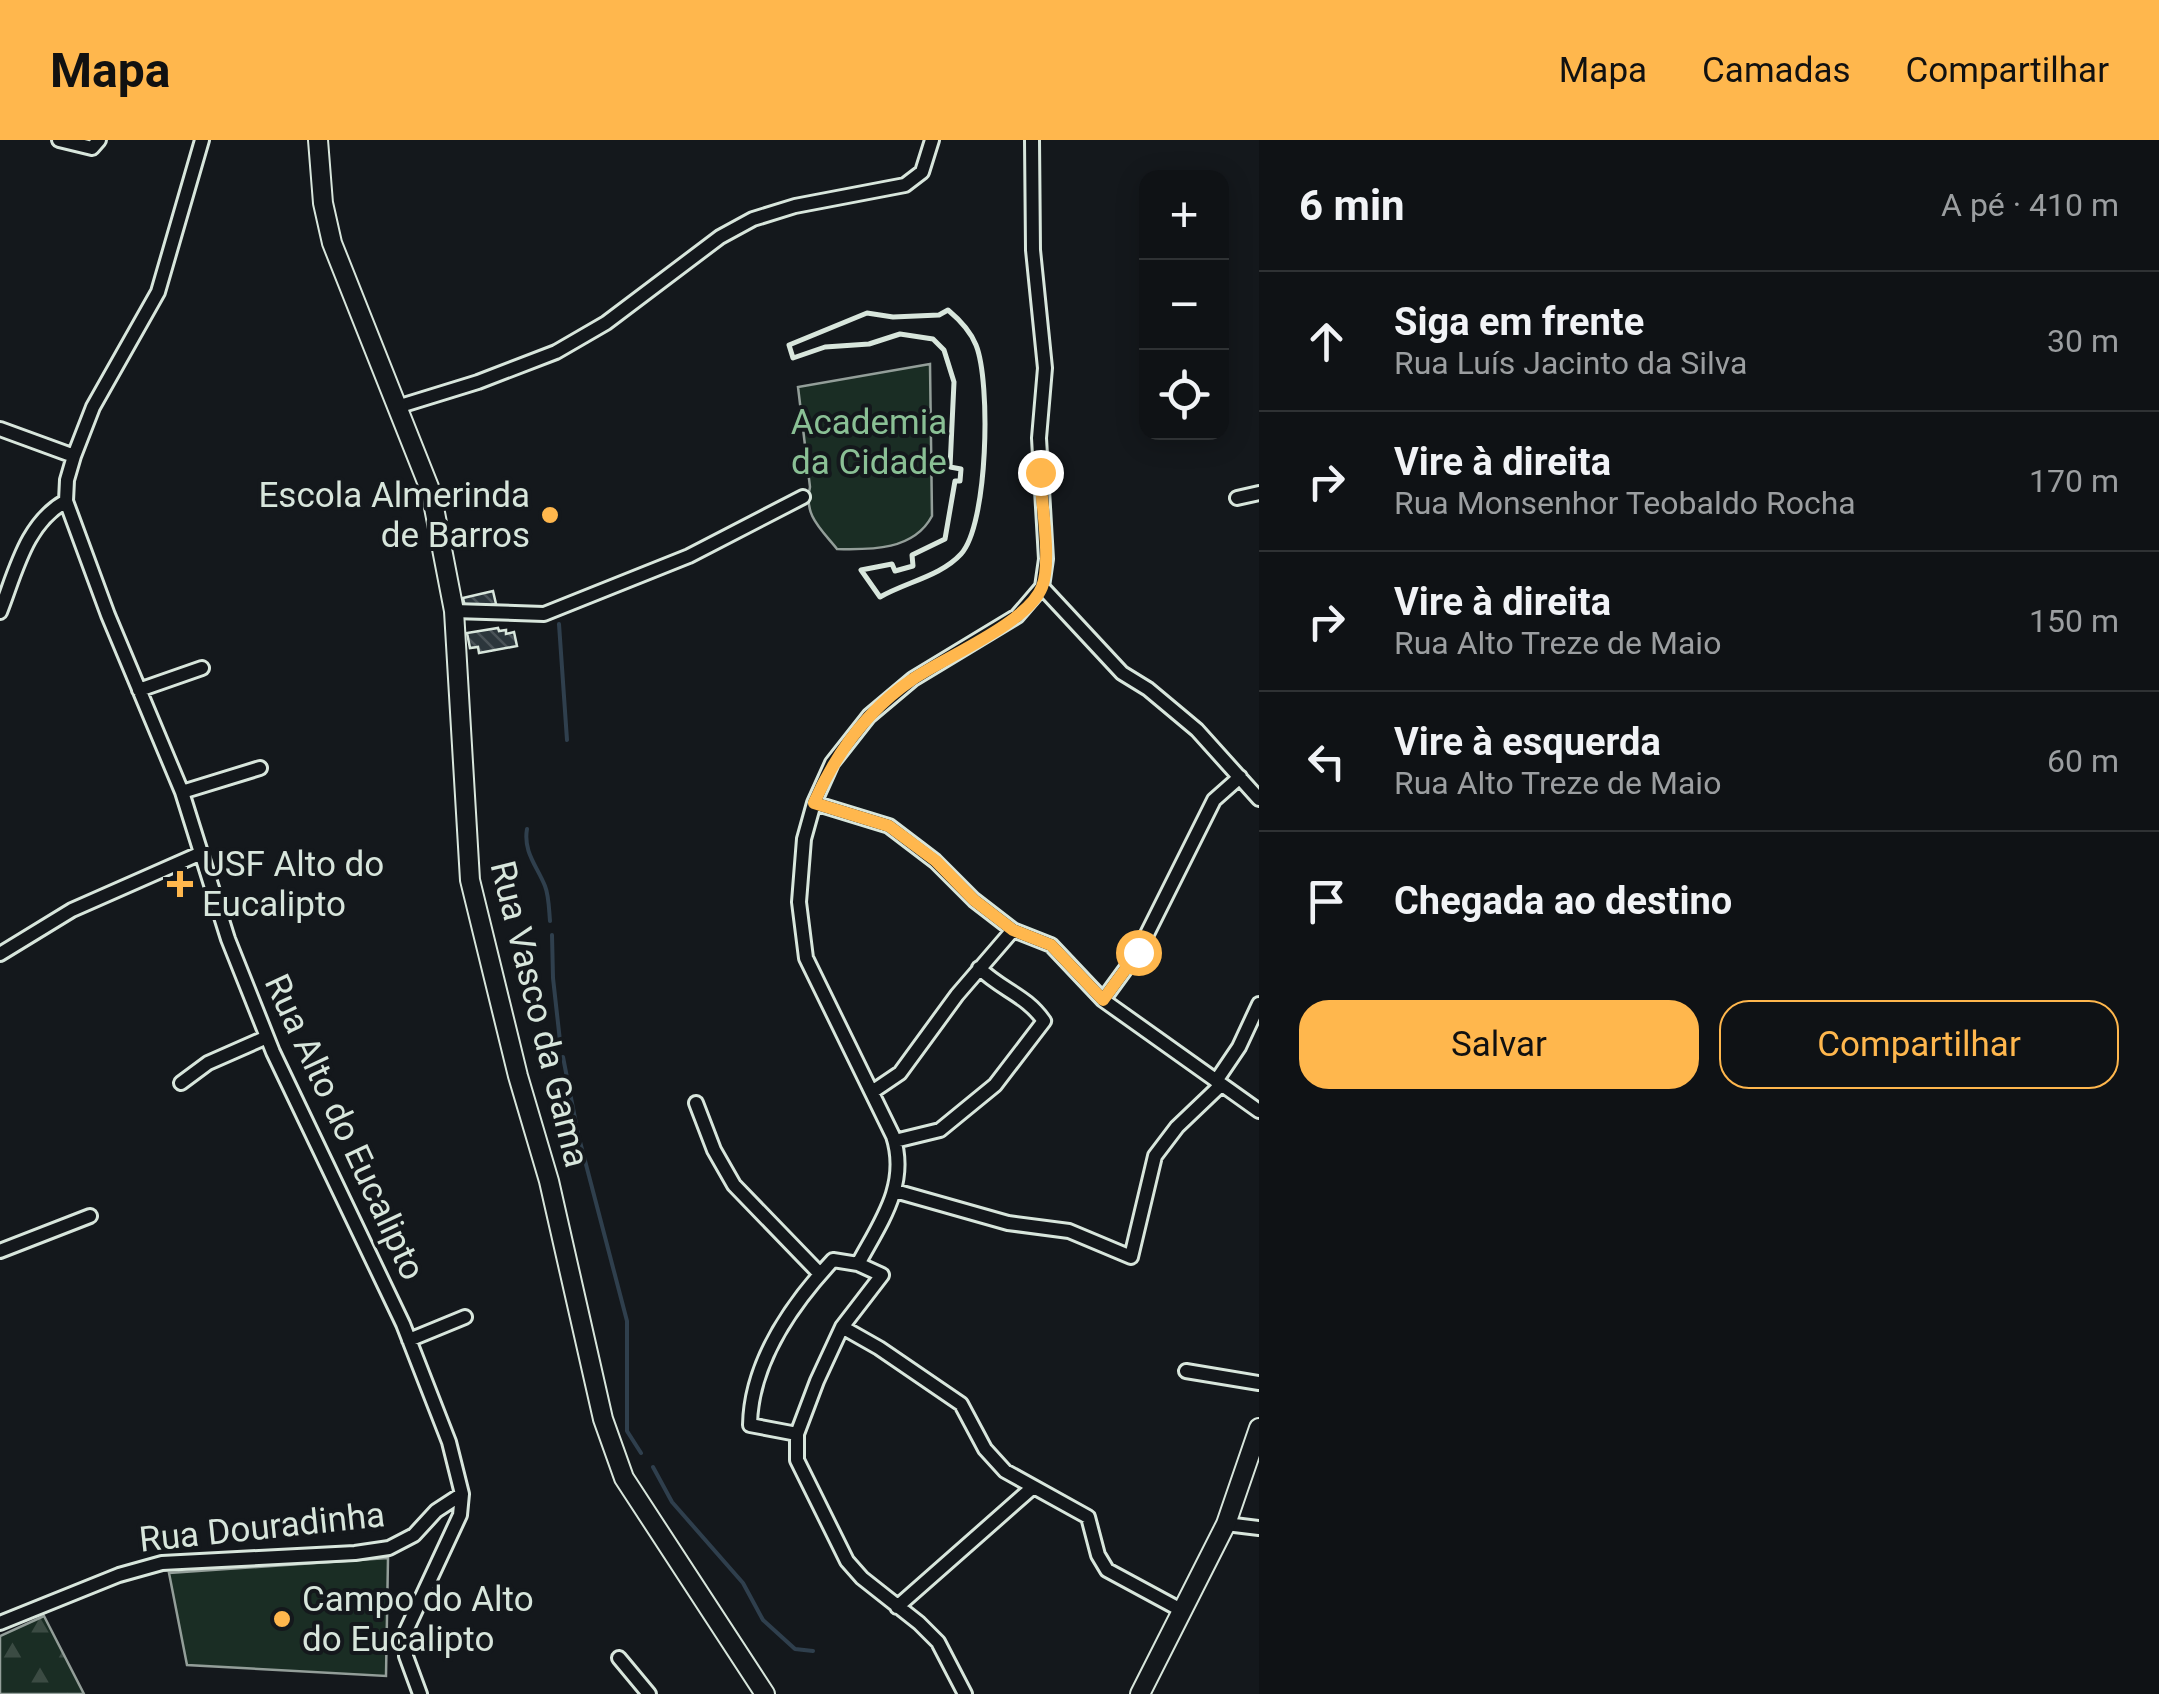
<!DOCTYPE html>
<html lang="pt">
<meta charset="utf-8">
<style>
body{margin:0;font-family:Roboto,sans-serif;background:#1d2022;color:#f1f3f6}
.controls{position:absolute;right:30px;top:30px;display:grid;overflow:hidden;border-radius:20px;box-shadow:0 5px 25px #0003}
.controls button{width:90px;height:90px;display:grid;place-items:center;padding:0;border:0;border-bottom:2px solid #2f3234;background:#0f1215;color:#f1f3f6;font:50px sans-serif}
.stop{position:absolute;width:30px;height:30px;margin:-22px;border:8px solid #ffb74d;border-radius:50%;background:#fff}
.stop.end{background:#ffb74d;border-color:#fff;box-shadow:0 2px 10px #0008}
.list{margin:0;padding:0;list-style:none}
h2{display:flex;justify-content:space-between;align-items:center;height:130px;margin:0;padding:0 40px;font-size:42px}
h2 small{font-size:32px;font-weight:400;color:#9b9ea0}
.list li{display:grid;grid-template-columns:65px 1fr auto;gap:30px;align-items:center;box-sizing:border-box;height:140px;padding:0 40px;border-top:2px solid #2f3234}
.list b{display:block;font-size:38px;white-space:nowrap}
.list p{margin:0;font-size:32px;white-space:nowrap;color:#9b9ea0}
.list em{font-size:32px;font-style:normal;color:#9b9ea0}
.actions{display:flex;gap:20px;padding:30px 40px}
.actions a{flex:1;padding:22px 0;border:2px solid #ffb74d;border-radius:30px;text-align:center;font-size:35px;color:#ffb74d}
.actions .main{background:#ffb74d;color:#111}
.icon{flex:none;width:55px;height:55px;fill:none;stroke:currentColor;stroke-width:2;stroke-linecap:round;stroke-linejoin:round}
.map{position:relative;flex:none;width:1259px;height:1554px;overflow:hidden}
header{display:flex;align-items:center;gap:60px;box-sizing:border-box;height:140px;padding:0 50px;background:#ffb74d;color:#111}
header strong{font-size:48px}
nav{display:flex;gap:55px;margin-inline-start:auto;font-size:35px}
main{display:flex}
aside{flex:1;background:#0f1215}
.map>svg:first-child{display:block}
.forest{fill:url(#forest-firs);stroke:#939e99;stroke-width:2.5}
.green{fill:#1a2d24;stroke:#939e99;stroke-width:2.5}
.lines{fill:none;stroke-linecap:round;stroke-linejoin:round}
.stream{stroke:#2f3f4d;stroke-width:4}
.building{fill:url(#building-back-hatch);stroke:#d8e6dc;stroke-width:2.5}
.minor-casing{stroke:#d8e6dc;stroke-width:18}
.secondary-casing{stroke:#d8e6dc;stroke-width:22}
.minor{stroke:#14181c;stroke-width:12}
.secondary{stroke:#14181c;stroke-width:18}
.wall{stroke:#d8e6dc;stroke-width:5}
.route{stroke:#ffb74d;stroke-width:12}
.poi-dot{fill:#ffb74d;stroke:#14181c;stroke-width:4}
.labels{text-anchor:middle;stroke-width:8;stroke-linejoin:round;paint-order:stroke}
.park-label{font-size:35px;fill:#8ac095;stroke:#14181c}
.poi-label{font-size:35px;fill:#d8e6dc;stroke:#14181c;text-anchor:start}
.street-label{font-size:35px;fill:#d8e6dc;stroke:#14181c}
</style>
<header>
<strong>Mapa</strong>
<nav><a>Mapa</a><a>Camadas</a><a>Compartilhar</a></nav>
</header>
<main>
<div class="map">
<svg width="1259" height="1554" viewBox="0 0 1259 1554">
<defs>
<pattern id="forest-firs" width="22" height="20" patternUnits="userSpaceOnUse" patternTransform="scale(2.5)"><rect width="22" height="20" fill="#1a2d24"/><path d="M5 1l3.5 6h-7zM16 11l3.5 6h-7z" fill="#3b4b43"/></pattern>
<pattern id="building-back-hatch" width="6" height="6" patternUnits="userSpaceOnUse" patternTransform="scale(2.5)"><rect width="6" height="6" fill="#2c363c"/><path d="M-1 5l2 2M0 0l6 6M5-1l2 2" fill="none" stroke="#4a5358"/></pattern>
</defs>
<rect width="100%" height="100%" fill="#14181c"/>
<path class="forest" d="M44,1476L84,1554H0V1496Z"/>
<path class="green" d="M930,224L932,376C914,410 872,410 837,409C821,389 803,375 810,347L798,247Z
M388,1418L386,1536L187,1525L169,1433Z"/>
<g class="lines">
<path class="stream" d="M559,484L567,600
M527,689C523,712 537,726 545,746C549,756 549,770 550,781
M552,795L553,838L560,901
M563,917L578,994L627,1181V1291L641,1313
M653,1327L672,1362L743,1443L763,1480L795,1509L813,1511"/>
</g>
<path class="building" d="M493,451L496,464L466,471L463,458Z
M498,488L499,491L506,490V494L514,492L517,506L479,513L478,507L470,508L467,493Z"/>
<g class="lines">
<g class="minor-casing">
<path id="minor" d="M59,0L92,8L99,0
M202,0L158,152L93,267L74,316L67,340L66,361L108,475L182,652L228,799L273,912L403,1184L449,1302L462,1354L460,1375L406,1491V1516L420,1554
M397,267L478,242L556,212L606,183L720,97L753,79L795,66L905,45L922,32L932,0
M0,289L74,316
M1237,358L1259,353
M1042,447L1122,533L1148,549L1197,590L1259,659
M454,471L544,474L689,416L803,357
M0,472C16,431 26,383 66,361
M139,550L202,528
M182,652L260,628
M814,663L889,686L935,721L974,760L1013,790L1051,805L1103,860L1259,971
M0,814L72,770L199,714
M1103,860L1138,812L1214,660L1240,637
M1216,941L1239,907L1259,864
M181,943L208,923L267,897
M872,952L900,933L957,855L1013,790
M696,963L714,1010L734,1045L820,1134
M895,1001L940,990L995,945L1044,881C1026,855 1003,851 979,828
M895,1051L1008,1083L1069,1091L1131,1117L1155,1016L1177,987L1221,945
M0,1111L90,1076
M858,1124C880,1083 909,1045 893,996L806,818L799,762L804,699L814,663L832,623L869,576L913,539L1017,476L1042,447L1046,419L1039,298L1045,228L1033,110L1032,0
M842,1187L879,1208L961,1264L985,1309L1005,1331L1088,1377L1098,1415L1107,1430L1181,1470
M409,1200L465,1177
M1186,1231L1259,1243
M797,1294L750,1285C751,1223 792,1164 833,1120L858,1124L882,1135L842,1187L817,1241L797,1294V1320L847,1421L862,1438L919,1483L938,1502L965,1554
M1226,1384L1259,1388
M897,1467L1032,1348
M0,1483L119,1435L162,1423L355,1413L389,1408L414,1395L436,1371L462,1354
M619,1518L649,1554"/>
</g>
<g class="secondary-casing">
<path id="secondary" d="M318,0L323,63L332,103L431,352L454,471L470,740L518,936L549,1041L603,1279L624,1338L765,1554
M1140,1554L1226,1384L1259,1288"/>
</g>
<use href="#minor" class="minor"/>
<use href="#secondary" class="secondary"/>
<path class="wall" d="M948,170C960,180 970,190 976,205C991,242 988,385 961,414C941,436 906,442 880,457L861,430L892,424L895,431L913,426L912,415L945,399L955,341H960L961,329L950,327L954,242L944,210L933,199L900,194L869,204L825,207L793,218L789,205L867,173L893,177L939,175Z"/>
</g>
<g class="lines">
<path class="route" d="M1040,332C1041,361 1052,422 1042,447C1028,483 945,517 913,539C867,570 836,613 814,663L889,686L936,721L974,760L1013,790L1051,805L1103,860L1138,812"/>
</g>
<g class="poi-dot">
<circle cx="550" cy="375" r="10"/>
<path d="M175 729h10v10h10v10h-10v10h-10v-10h-10v-10h10z"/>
<circle cx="282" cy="1479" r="10"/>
</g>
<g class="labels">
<g class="park-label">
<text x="869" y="294">Academia<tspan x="869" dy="40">da Cidade</tspan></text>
</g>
<g class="poi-label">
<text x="530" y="367" text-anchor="end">Escola Almerinda<tspan x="530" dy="40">de Barros</tspan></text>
<text x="202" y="736">USF Alto do<tspan x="202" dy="40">Eucalipto</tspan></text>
<text x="302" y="1471">Campo do Alto<tspan x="302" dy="40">do Eucalipto</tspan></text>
</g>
<g class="street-label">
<text transform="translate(540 874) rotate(76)" y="12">Rua Vasco da Gama</text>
<text transform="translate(345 987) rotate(65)" y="12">Rua Alto do Eucalipto</text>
<text transform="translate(262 1387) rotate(-6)" y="12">Rua Douradinha</text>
</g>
</g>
</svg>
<div class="controls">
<button>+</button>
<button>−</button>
<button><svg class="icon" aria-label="locate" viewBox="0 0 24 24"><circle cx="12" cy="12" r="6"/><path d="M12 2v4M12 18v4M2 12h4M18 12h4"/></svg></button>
</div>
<div class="stop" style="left:1138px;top:812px"></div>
<div class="stop end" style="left:1040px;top:332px"></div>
</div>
<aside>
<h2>6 min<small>A pé · 410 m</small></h2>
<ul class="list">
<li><svg class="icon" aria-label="ahead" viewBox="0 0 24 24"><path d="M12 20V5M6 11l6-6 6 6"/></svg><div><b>Siga em frente</b><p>Rua Luís Jacinto da Silva</p></div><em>30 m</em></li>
<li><svg class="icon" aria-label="right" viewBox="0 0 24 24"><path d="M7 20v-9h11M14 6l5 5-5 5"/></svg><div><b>Vire à direita</b><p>Rua Monsenhor Teobaldo Rocha</p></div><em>170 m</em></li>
<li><svg class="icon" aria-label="right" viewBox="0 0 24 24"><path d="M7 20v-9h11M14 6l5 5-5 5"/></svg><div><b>Vire à direita</b><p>Rua Alto Treze de Maio</p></div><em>150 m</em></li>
<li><svg class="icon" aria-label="left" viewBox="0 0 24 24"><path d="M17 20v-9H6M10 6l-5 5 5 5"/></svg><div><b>Vire à esquerda</b><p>Rua Alto Treze de Maio</p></div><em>60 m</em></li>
<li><svg class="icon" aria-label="arrive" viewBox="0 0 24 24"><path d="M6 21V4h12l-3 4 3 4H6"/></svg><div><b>Chegada ao destino</b></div></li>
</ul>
<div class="actions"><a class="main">Salvar</a><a>Compartilhar</a></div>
</aside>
</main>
